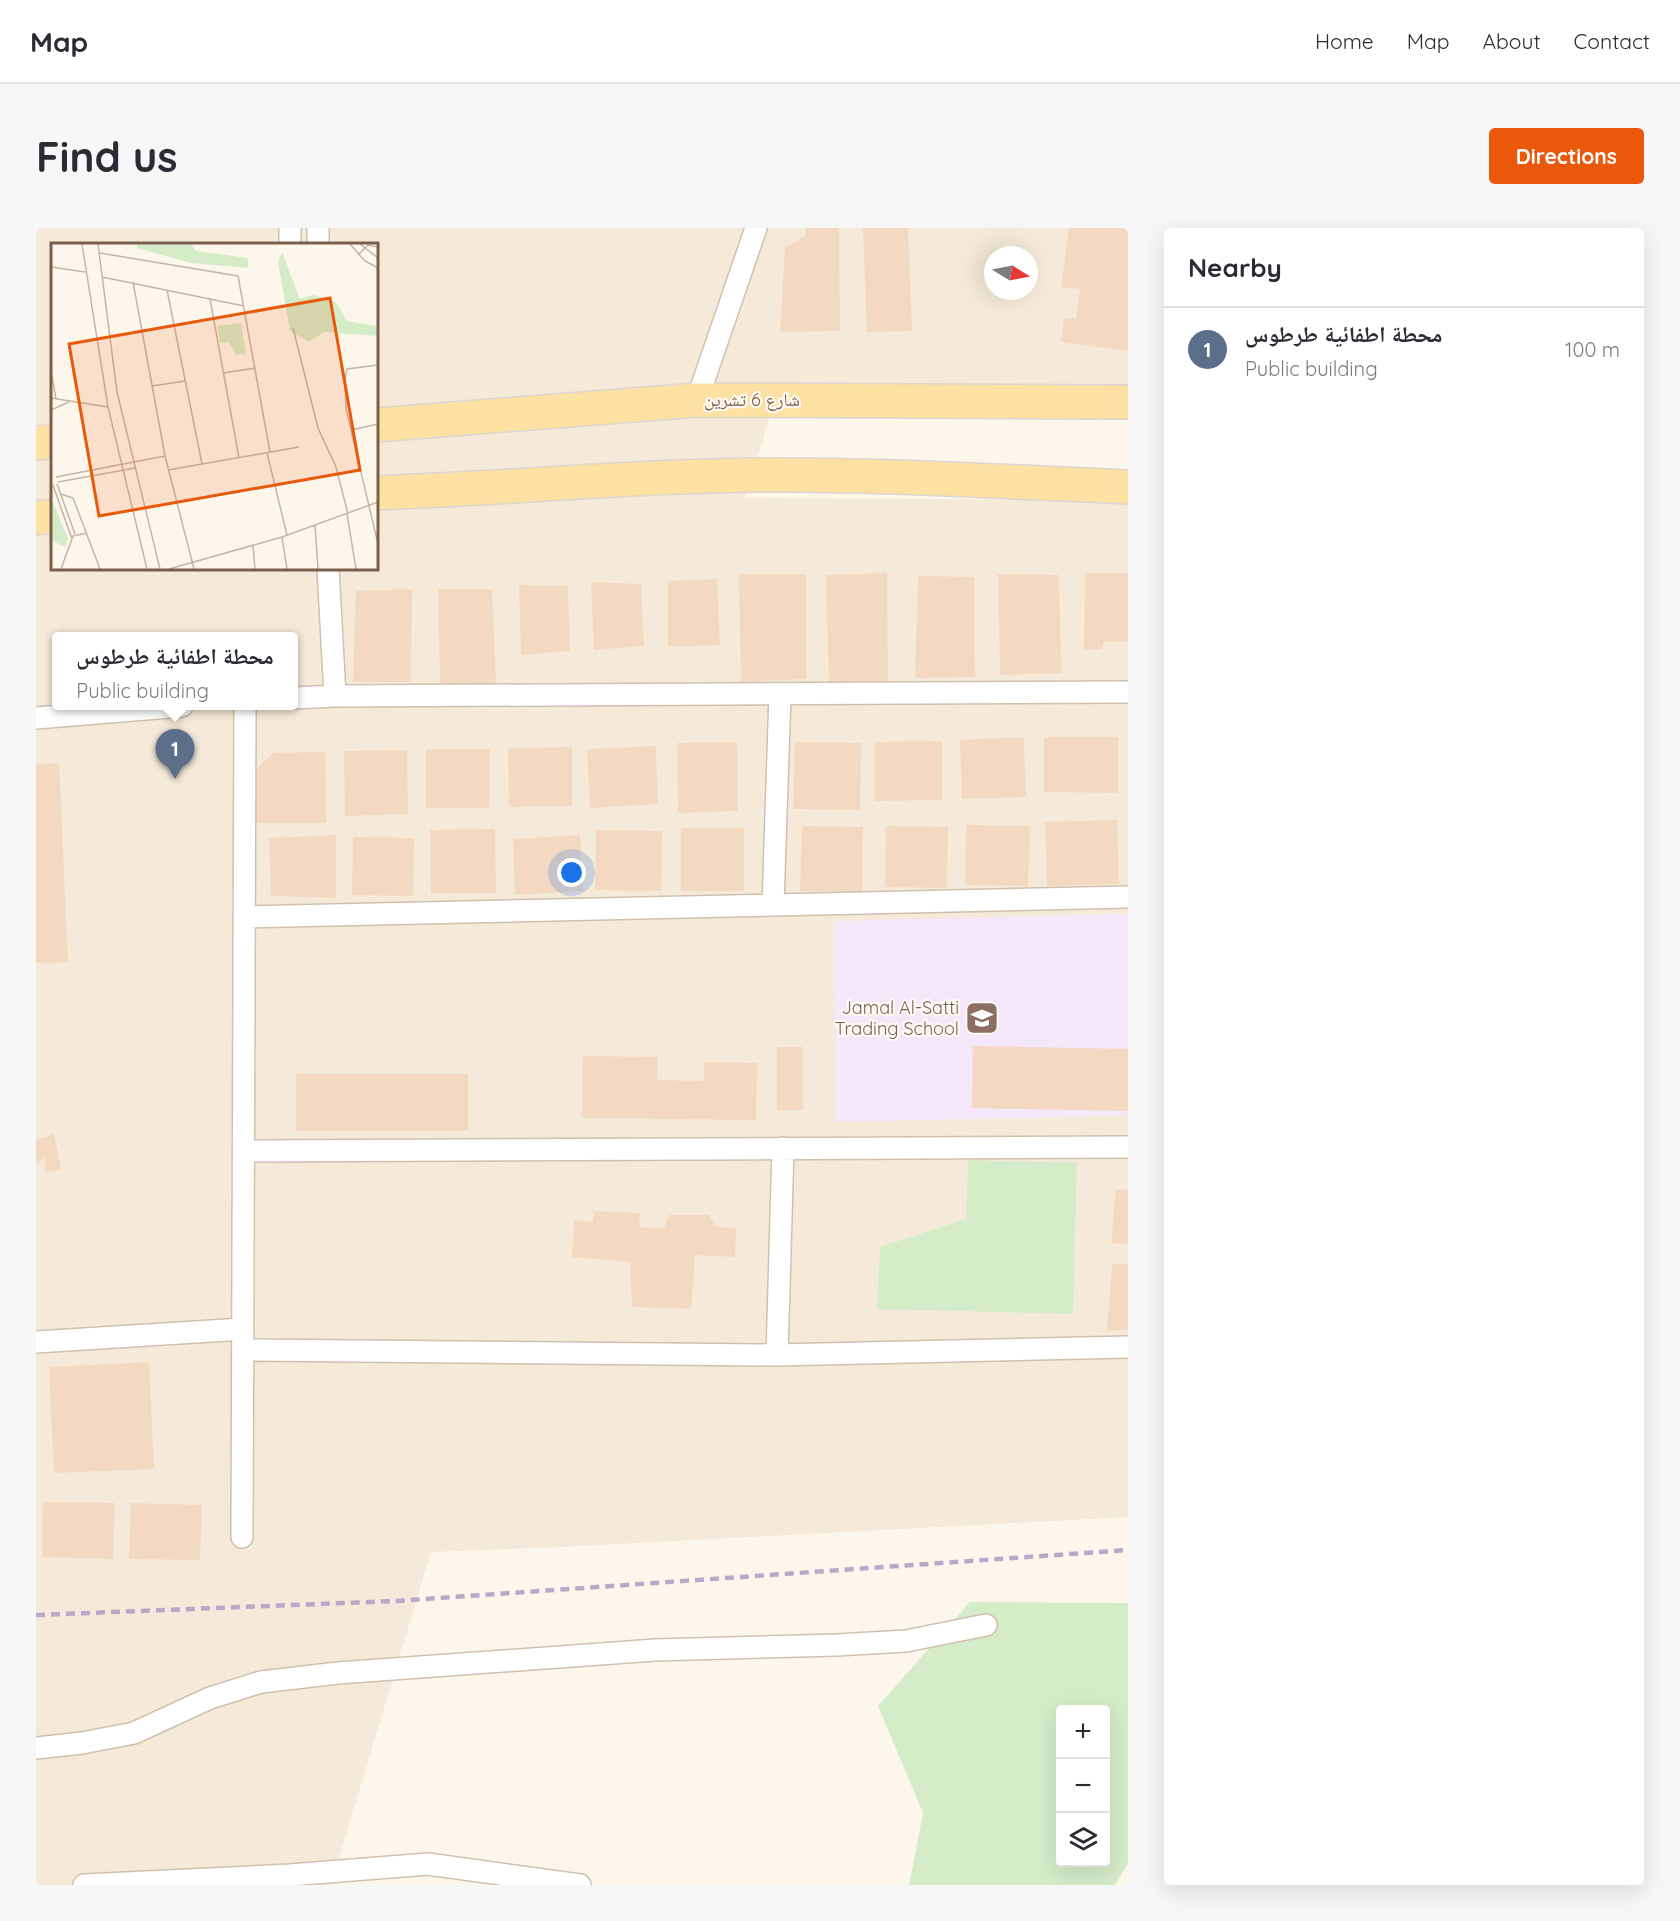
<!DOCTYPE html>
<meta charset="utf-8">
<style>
body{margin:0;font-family:Quicksand,"Noto Naskh Arabic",sans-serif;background:#f7f7f7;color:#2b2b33}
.controls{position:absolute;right:18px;bottom:18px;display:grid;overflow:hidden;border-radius:6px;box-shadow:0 6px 24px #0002}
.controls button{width:54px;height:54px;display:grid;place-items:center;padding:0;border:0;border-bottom:2px solid #e1e1e2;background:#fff;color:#2b2b33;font:30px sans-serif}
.compass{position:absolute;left:948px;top:18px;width:54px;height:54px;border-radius:50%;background:#fff;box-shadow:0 6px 24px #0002;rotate:100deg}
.you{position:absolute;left:536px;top:645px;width:21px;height:21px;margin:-15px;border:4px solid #fff;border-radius:50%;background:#1a73e8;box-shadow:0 0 0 9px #1a73e833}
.badge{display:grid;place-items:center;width:39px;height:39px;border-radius:50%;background:#ea580c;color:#fff;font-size:20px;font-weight:700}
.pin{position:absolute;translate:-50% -50px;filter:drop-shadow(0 2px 3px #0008)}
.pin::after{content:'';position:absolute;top:32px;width:21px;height:18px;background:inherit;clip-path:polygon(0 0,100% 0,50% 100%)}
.popup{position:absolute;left:16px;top:404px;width:246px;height:78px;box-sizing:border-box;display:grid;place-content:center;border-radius:6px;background:#fff;filter:drop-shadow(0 2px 4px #0005);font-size:20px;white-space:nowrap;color:#7c7c81}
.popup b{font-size:22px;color:#2b2b33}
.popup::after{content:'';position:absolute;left:50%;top:100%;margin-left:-12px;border:12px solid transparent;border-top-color:#fff}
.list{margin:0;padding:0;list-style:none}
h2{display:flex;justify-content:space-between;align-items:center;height:78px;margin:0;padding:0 24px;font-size:26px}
h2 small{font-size:20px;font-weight:400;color:#7c7c81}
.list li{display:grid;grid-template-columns:39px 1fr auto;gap:18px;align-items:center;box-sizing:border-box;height:84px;padding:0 24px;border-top:2px solid #e1e1e2}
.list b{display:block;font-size:22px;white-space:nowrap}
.list p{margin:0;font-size:20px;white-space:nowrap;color:#7c7c81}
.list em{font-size:20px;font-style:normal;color:#7c7c81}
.icon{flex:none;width:33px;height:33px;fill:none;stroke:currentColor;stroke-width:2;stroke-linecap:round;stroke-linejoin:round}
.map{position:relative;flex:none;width:1092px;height:1657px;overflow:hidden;border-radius:6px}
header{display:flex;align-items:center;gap:36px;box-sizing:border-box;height:84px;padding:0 30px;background:#fff;border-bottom:2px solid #e1e1e2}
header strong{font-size:28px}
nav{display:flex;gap:33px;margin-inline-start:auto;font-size:21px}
.intro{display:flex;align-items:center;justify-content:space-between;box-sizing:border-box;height:144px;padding:0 36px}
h1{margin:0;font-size:42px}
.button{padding:15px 27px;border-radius:6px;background:#ea580c;color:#fff;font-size:21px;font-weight:700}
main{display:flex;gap:36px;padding:0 36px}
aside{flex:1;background:#fff;border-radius:6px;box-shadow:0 6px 24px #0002}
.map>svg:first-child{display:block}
.residential{fill:#f5ead9;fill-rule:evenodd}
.education{fill:#f4e7fa}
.green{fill:#d4ecc8;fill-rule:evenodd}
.building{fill:#f3d9c2}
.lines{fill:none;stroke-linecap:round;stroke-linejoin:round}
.street-casing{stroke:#d1c0af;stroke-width:24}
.primary-casing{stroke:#dcd5d0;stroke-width:36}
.street{stroke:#fff;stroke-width:21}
.primary{stroke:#fce1a3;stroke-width:33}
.rail{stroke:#bba7c9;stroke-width:4.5;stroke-dasharray:9 6;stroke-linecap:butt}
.labels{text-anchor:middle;stroke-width:4.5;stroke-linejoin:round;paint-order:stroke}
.street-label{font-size:18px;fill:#7a5f4c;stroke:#fffbf2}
.education-label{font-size:18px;fill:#785e54;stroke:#fffbf2;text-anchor:end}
.inset-road{fill:none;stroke:#c5b5a6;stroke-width:1.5}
.view{fill:#e8590c;fill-opacity:0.15;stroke:#e8590c;stroke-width:3}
.inset-edge{fill:none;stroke:#7a5f4c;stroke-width:3}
</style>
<header>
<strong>Map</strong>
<nav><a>Home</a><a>Map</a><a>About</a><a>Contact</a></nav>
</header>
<div class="intro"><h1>Find us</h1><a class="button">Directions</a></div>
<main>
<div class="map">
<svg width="1092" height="1657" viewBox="0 0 1092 1657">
<rect width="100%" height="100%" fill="#fdf7eb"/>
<path class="residential" d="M0,0H1092V174L739,172L709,270L1092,272V1289L527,1319L395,1324L295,1657H0ZM16,16H340V340H16ZM957,27H993V63H957ZM21,408H258V478H21Z"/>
<path class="education" d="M1092,686V887L800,894L798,693Z"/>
<path class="green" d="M932,932L1041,935L1037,1086L841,1081L844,1019L930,991Z
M934,1374L1092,1375V1635L1079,1657H873L887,1585L842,1478ZM1024,1482H1070V1634H1024Z"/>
<path class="building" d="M769,0H803L804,103L744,104L749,19L770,8Z
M827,0H872L876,103L831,104Z
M1033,0H1092V123L1025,114L1028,90L1040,91L1044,61L1025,59Z
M851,345L852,455H793L790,347Z
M1049,345H1092V414H1067L1066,421L1048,422Z
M703,346H770V451L705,454Z
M962,346L1023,347L1025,445L964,447Z
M882,348L938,349L939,449L879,450Z
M681,351L684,417L632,419V353Z
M555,354L605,356L608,418L558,422Z
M483,357L532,358L534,423L485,427Z
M376,361L375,454H317L320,363Z
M402,361H456L460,455L404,457Z
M988,509L990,569L926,571L924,512Z
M1008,509H1082V565L1008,564Z
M906,513V572L839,573V514Z
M701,514L702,583L642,585L641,515Z
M759,514L825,515L824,582L757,581Z
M620,518L622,576L554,580L551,521Z
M536,519V578L473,579L472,520Z
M390,521H454L453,580H390Z
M371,522L372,586L309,588L308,523Z
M289,524L290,595H218V543L237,525Z
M23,535L32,734L0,735V536Z
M1081,592L1083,656L1011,658L1009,594Z
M930,597L994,598L992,658L929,657Z
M766,598L827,599L826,664L764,663Z
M850,598L912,599L911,660L849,659Z
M645,600H708V663H645Z
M459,601L460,665H395L394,602Z
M560,602L626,603L625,663L559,662Z
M300,607V670L235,668L233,610Z
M544,607L547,663L479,667L477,611Z
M317,609L378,610L377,668L316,667Z
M937,818L1092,821V883L936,880Z
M741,819H767V882H741Z
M547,828L622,829L621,852L668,853V834L721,835L720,892L546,890Z
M260,846H432V903H260Z
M18,906L25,941L9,944V930L0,934V912Z
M1080,961L1092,962V1016L1075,1015Z
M558,983L604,985L603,999L628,1000L633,987H673L680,999L700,1000L699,1029L659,1027L655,1081L596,1079L594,1034L536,1029L538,993L557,994Z
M1076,1036H1092V1101L1071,1103Z
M113,1134L118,1241L18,1245L13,1139Z
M7,1274L79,1275L77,1331L6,1329Z
M95,1275L166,1277L164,1332L93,1331Z"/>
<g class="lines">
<g class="street-casing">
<path id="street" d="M254,16V0
M282,16V0
M661,172L720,0
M292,340L299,468
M258,470L299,468L1092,464
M0,490L146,478
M737,677L744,466
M208,689L1092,669
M208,923L1092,919
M0,1114L207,1101
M207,1122L741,1127L1092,1119
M741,1127L747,920
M206,1309L209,478
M0,1520L46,1515L98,1505L174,1470L225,1454L302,1445L619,1422L800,1417L870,1413L950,1397
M48,1657L254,1647L392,1636L544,1657"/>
</g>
<g class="primary-casing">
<path id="primary" d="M340,197L661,172L1092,174
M0,215L16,214
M340,265C475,260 609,247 743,247C859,247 976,254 1092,259
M0,290L16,288"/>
</g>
<use href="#street" class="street"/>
<use href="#primary" class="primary"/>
<path class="rail" d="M0,1387L360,1373L1092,1322"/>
</g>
<defs>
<g id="school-square" transform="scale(1.725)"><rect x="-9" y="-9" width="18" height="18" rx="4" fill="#8d6e63" stroke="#fffbf2"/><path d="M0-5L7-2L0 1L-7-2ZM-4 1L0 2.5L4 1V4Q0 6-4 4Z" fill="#fff"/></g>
</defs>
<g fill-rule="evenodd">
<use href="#school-square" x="946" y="790"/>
</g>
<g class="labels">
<g class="street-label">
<text x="716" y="178">شارع 6 تشرين</text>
</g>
<g class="education-label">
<text x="923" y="786">Jamal Al-Satti<tspan x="923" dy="21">Trading School</tspan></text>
</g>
</g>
<g transform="translate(15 15)">
<rect width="327" height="327" fill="#fdf7eb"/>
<path d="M86,1H140L145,8L197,15V25L140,20L86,5ZM231,9L249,56L263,52L285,59L296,78L327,83V93L273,89L258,99L239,88L227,19ZM190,80L195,111L185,112L178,99L169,100L166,83ZM0,255L17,295L14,304L0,297Z" fill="#d4ecc8"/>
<path class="inset-road" d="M31,1L57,164L96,326M47,1L66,149L109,326M299,1L314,18L327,25M309,1L327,15M49,10L187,33L219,209M307,12L317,2L327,4M0,24L34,29M51,34L193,63M82,39L114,213L143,326M116,47L151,221M159,56L188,215M242,85L267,185L285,224L297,271M327,122L296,126L294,135L295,166L327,301M0,128L5,156M172,130L205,125M101,143L134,138M0,155L57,164M0,167L18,159M300,187L327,181M216,210L236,292M117,227L248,204M5,234L114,213M7,239L84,225M6,241L24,291M2,242L21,296M10,251L22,255L49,326M296,271L305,326M264,282L267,326M231,294L236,326M202,303L204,326M10,326L22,293L36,290M118,326L231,294L327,259"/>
<path class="view" d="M279,55L309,227L48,273L18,101Z"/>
<rect width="327" height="327" class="inset-edge"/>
</g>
</svg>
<div class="controls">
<button>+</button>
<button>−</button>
<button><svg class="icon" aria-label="layers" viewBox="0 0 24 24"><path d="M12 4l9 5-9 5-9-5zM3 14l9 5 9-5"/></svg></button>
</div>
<svg class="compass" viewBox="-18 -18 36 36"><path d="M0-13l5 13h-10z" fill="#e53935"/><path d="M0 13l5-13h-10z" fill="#7c7c81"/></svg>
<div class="you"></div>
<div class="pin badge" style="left:139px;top:551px;background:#5c6f8a">1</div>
<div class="popup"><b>محطة اطفائية طرطوس</b>Public building</div>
</div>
<aside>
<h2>Nearby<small></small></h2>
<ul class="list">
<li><span class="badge" style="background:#5c6f8a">1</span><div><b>محطة اطفائية طرطوس</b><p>Public building</p></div><em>100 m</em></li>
</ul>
</aside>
</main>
